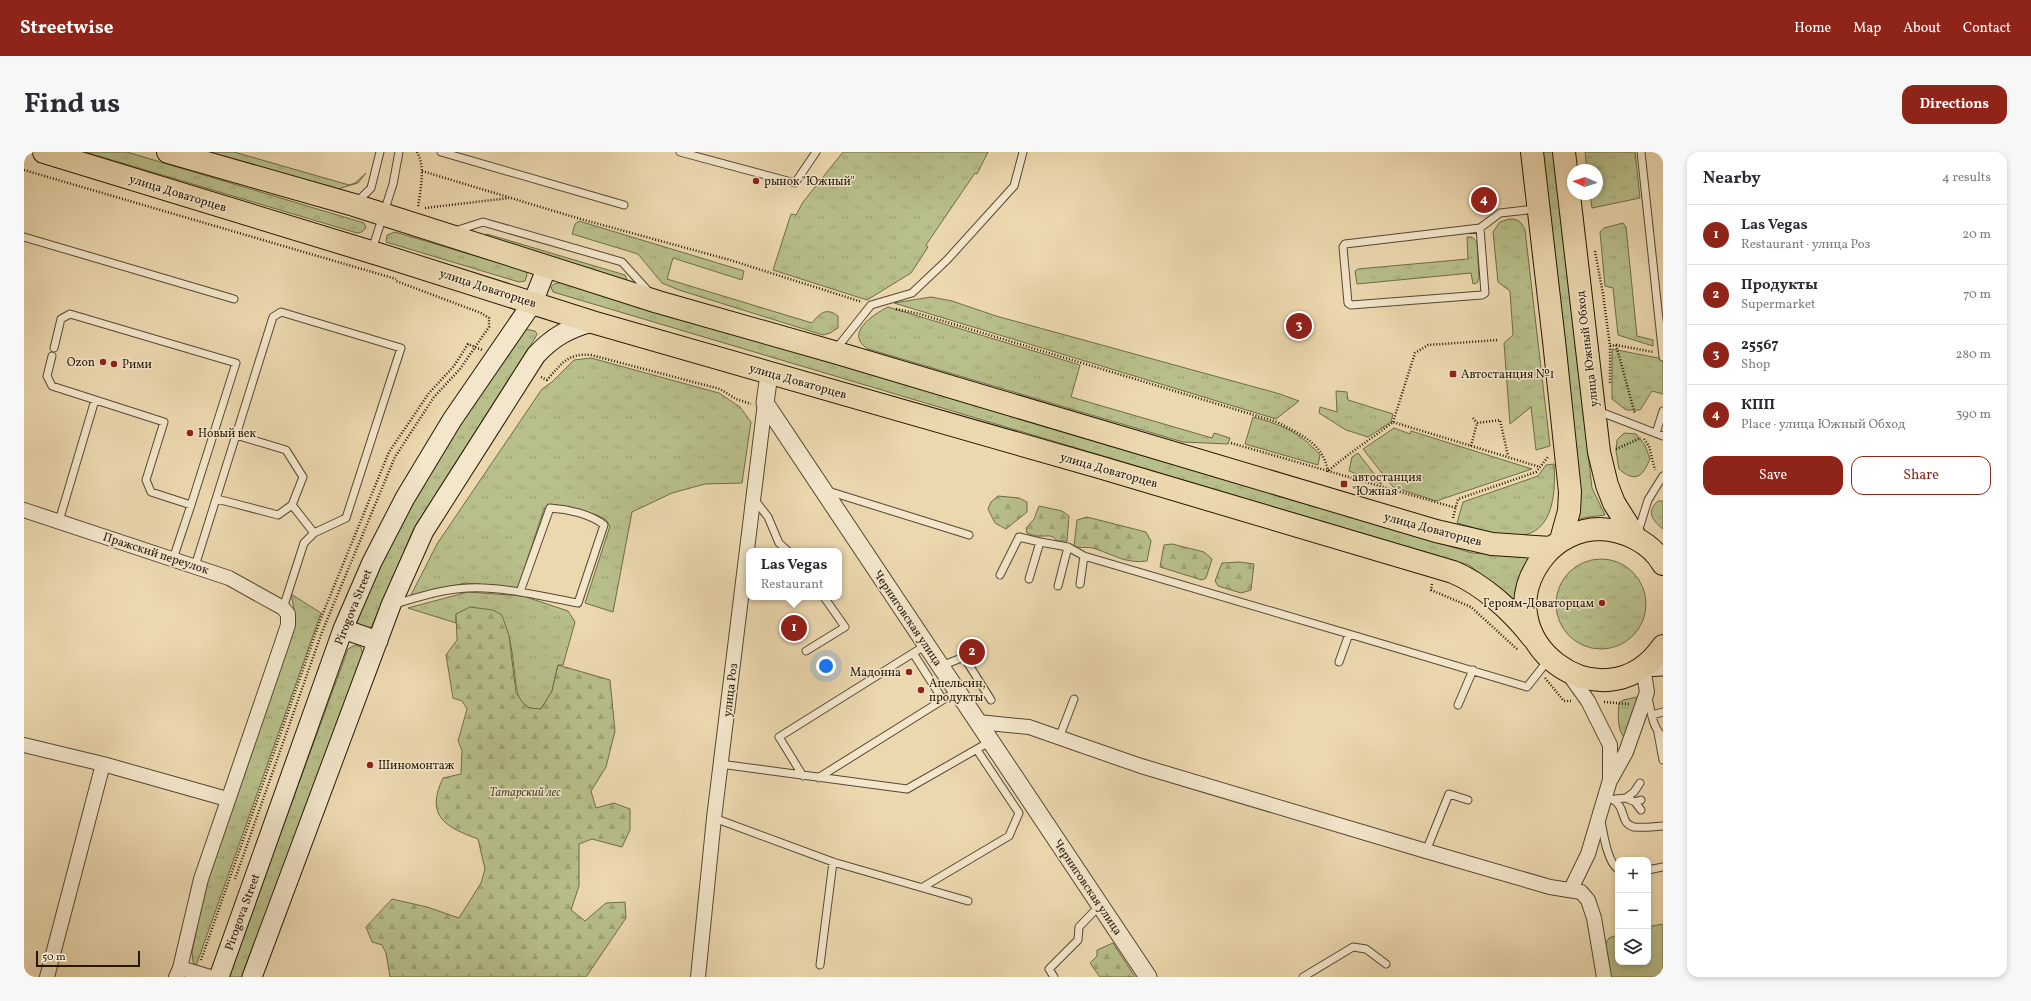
<!DOCTYPE html>
<meta charset="utf-8">
<style>
body{margin:0;font-family:Vollkorn,serif;background:#f7f7f7;color:#2b2b33}
.controls{position:absolute;right:12px;bottom:12px;display:grid;overflow:hidden;border-radius:8px;box-shadow:0 2px 6px #0003}
.controls button{width:36px;height:36px;display:grid;place-items:center;padding:0;border:0;border-bottom:1px solid #e1e1e2;background:#fff;color:#2b2b33;font:20px sans-serif}
.compass{position:absolute;left:1543px;top:12px;width:36px;height:36px;border-radius:50%;background:#fff;box-shadow:0 2px 6px #0003;rotate:273deg}
.scale{position:absolute;left:12px;bottom:10px;width:104px;box-sizing:border-box;padding-left:4px;border:2px solid #251807;border-top:0;font-size:11px;line-height:14px;white-space:nowrap;color:#251807;-webkit-text-stroke:3px #f3e6cb;paint-order:stroke}
.you{position:absolute;left:802px;top:514px;width:14px;height:14px;margin:-10px;border:3px solid #fff;border-radius:50%;background:#1a73e8;box-shadow:0 0 0 6px #1a73e833}
.badge{display:grid;place-items:center;width:26px;height:26px;border-radius:50%;background:#8f2418;color:#fff;font-size:13px;font-weight:700}
.pin{position:absolute;translate:-50% -50%;border:2px solid #fff;box-shadow:0 1px 4px #0006}
.popup{position:absolute;left:722px;top:396px;width:96px;height:52px;box-sizing:border-box;display:grid;place-content:center;border-radius:8px;background:#fff;filter:drop-shadow(0 1px 3px #0005);font-size:13px;white-space:nowrap;color:#7c7c81}
.popup b{font-size:15px;color:#2b2b33}
.popup::after{content:'';position:absolute;left:50%;top:100%;margin-left:-8px;border:8px solid transparent;border-top-color:#fff}
.list{margin:0;padding:0;list-style:none}
h2{display:flex;justify-content:space-between;align-items:center;height:52px;margin:0;padding:0 16px;font-size:17px}
h2 small{font-size:13px;font-weight:400;color:#7c7c81}
.list li{display:grid;grid-template-columns:26px 1fr auto;gap:12px;align-items:center;box-sizing:border-box;height:60px;padding:0 16px;border-top:1px solid #e1e1e2}
.list b{display:block;font-size:15px;white-space:nowrap}
.list p{margin:0;font-size:13px;white-space:nowrap;color:#7c7c81}
.list em{font-size:13px;font-style:normal;color:#7c7c81}
.actions{display:flex;gap:8px;padding:12px 16px}
.actions a{flex:1;padding:9px 0;border:1px solid #8f2418;border-radius:12px;text-align:center;font-size:14px;color:#8f2418}
.actions .main{background:#8f2418;color:#fff}
.icon{flex:none;width:22px;height:22px;fill:none;stroke:currentColor;stroke-width:2;stroke-linecap:round;stroke-linejoin:round}
.map{position:relative;flex:none;width:1639px;height:825px;overflow:hidden;border-radius:12px}
header{display:flex;align-items:center;gap:24px;box-sizing:border-box;height:56px;padding:0 20px;background:#8f2418;color:#fff}
header strong{font-size:19px}
nav{display:flex;gap:22px;margin-inline-start:auto;font-size:14px}
.intro{display:flex;align-items:center;justify-content:space-between;box-sizing:border-box;height:96px;padding:0 24px}
h1{margin:0;font-size:28px}
.button{padding:10px 18px;border-radius:12px;background:#8f2418;color:#fff;font-size:14px;font-weight:700}
main{display:flex;gap:24px;padding:0 24px}
aside{flex:1;background:#fff;border-radius:12px;box-shadow:0 2px 6px #0003}
.map>svg:first-child{display:block}
.grass{fill:url(#grass-tufts);stroke:#6e6c48}
.forest{fill:url(#forest-firs);stroke:#6e6c48}
.garden{fill:#b8bf8a;stroke:#6e6c48}
.lines{fill:none;stroke-linecap:round;stroke-linejoin:round}
.service-casing{stroke:#574831;stroke-width:9}
.minor-casing{stroke:#574831;stroke-width:16}
.tertiary-casing{stroke:#574831;stroke-width:19}
.secondary-casing{stroke:#251807;stroke-width:21}
.primary-casing{stroke:#251807;stroke-width:24}
.path{stroke:#251807;stroke-width:2.5;stroke-dasharray:1 2;stroke-linecap:butt}
.service{stroke:#f3e6cb;stroke-width:7}
.minor{stroke:#f3e6cb;stroke-width:14}
.tertiary{stroke:#f3e6cb;stroke-width:17}
.secondary{stroke:#f3e6cb;stroke-width:19}
.primary{stroke:#ecd8af;stroke-width:22}
.poi-dot{fill:#8f2418;stroke:#f3e6cb;stroke-width:1.5}
.labels{text-anchor:middle;stroke-width:3;stroke-linejoin:round;paint-order:stroke}
.poi-label{font-size:12px;fill:#251807;stroke:#f3e6cb;text-anchor:start}
.street-label{font-size:12px;fill:#251807;stroke:#f3e6cb}
.park-label{font-size:12px;font-style:italic;fill:#514a2e;stroke:#f3e6cb}
</style>
<header>
<strong>Streetwise</strong>
<nav><a>Home</a><a>Map</a><a>About</a><a>Contact</a></nav>
</header>
<div class="intro"><h1>Find us</h1><a class="button">Directions</a></div>
<main>
<div class="map">
<svg width="1639" height="825" viewBox="0 0 1639 825">
<defs>
<pattern id="grass-tufts" width="24" height="20" patternUnits="userSpaceOnUse"><rect width="24" height="20" fill="#b8bf8a"/><path d="M3 7l-1-3M5 7V3M7 7l1-3M15 17l-1-3M17 17v-4M19 17l1-3" fill="none" stroke="#9ea376"/></pattern>
<pattern id="forest-firs" width="22" height="20" patternUnits="userSpaceOnUse"><rect width="22" height="20" fill="#b8bf8a"/><path d="M5 1l3.5 6h-7zM16 11l3.5 6h-7z" fill="#9ea376"/></pattern>
</defs>
<rect width="100%" height="100%" fill="#ecd8af"/>
<filter id="stains"><feTurbulence type="fractalNoise" baseFrequency=".005" numOctaves="4"/><feColorMatrix values="0 0 0 0 .2 0 0 0 0 .09 0 0 0 0 .02 0 0 0 .5 -.17"/></filter>
<radialGradient id="worn" r=".72"><stop offset=".6" stop-color="#630" stop-opacity="0"/><stop offset="1" stop-color="#630" stop-opacity=".3"/></radialGradient>
<path class="grass" d="M61,0H103L340,71L342,76L338,80L333,81Z
M181,0H210L325,33L331,31L342,21L334,31L314,37Z
M819,0H964L953,22L951,21L902,93L904,95L887,121L843,148L749,118L767,62L772,63L779,50Z
M1517,0H1529L1568,336L1581,363L1559,366L1549,370Z
M1561,0H1611L1616,46L1568,56L1566,42H1573V18H1563Z
M1485,67C1494,67 1497,69 1501,78L1526,294L1512,298L1507,255L1486,272L1480,191L1489,183L1486,139L1474,130L1469,80L1476,70Z
M555,69L720,119L718,128L649,106L643,127L788,171C796,161 802,155 814,164V176L806,181L799,183L655,138L638,131L614,102L548,82L551,72Z
M1599,71L1602,75L1613,184L1629,188V194L1594,183L1589,136L1581,134L1576,80L1580,76Z
M371,80L502,119L503,123L501,129L495,130L362,90L363,83Z
M463,82L601,123L603,128L602,129L459,84Z
M1443,85H1448L1453,90L1455,126L1453,131L1449,132L1447,121L1333,132L1331,119L1334,117L1444,107Z
M539,130L1448,401L1510,405L1494,450L1445,413L529,140L527,135L530,132Z
M907,145L928,149L972,164L1256,242L1275,249L1252,267L870,151Z
M864,155L1056,213L1047,245L1188,286L1190,281L1206,286L1204,292L1159,290L844,197C820,182 848,163 864,155Z
M501,177L511,179L513,182L511,186L390,376L347,476L343,478L332,473L357,406L436,269Z
M1588,197L1639,207V242L1628,239L1616,258H1602L1588,247Z
M567,206L695,241L716,255L727,270L718,331L681,332L648,341L608,360L589,460L561,451L586,374L582,368L573,363L532,353H525L520,357L494,436L441,431L386,445L413,392L518,237L528,230L550,208Z
M1312,239L1323,240L1324,248L1369,262L1367,270L1344,285L1322,278L1295,261L1296,255L1313,260Z
M1229,265C1258,273 1276,280 1296,303L1294,313L1221,292Z
M1370,276L1386,282L1387,279L1508,317L1412,349L1369,335L1339,297Z
M1600,281L1612,282L1621,293L1626,307C1618,325 1612,331 1595,317L1592,299L1593,288Z
M1334,301L1358,332L1325,319L1328,305Z
M1530,312C1532,344 1529,387 1486,384C1469,383 1450,375 1433,371L1439,350L1514,324L1522,313Z
M1634,349H1639V377C1628,368 1622,360 1634,349Z
M1532 452a45 45 0 1 1 90 0a45 45 0 1 1-90 0Z
M444,440L499,444L544,459L551,470L539,513H534L528,539L517,557C490,559 493,534 490,515C489,505 487,494 485,484L432,462V471L384,456Z
M267,442L297,461L172,814L169,810L168,800L183,725L270,468L271,462Z
M331,493L337,495L339,504L222,825H204L324,497Z
M1618,544L1600,585C1593,578 1594,560 1595,551L1599,548Z"/>
<path class="forest" d="M974,344L995,346L1003,350V360L982,377L971,371L964,357L967,350Z
M1015,354L1038,359L1045,364L1043,389H1033C1028,381 1022,385 1013,384C1010,384 1006,382 1003,381L1002,376L1010,367Z
M1063,365L1122,380L1127,389L1123,409C1102,412 1090,403 1072,397C1065,394 1058,397 1050,394L1053,368Z
M1148,392L1180,400L1188,407L1182,426L1178,428L1136,415L1140,393Z
M1216,410L1230,412L1227,438L1217,441L1194,434L1191,429L1198,411Z
M446,455L469,458L478,463L485,484L492,541L499,551L505,556L517,557L528,539L534,513L586,528L591,579L582,615L567,639L572,656L590,651L606,657V678L598,695L568,687L555,692V734L547,758L561,769L582,751L601,750L602,766L562,825H366L362,801L358,793L348,790L342,775L368,747L403,755L435,766L457,731L461,717L454,687C421,675 401,664 419,626L437,622L438,598L434,589L443,557L438,549L429,546L422,503L433,488L432,462Z
M1089,791L1111,825H1076L1066,811L1073,804V798Z"/>
<path class="garden" d="M1639,772V825H1576L1572,808L1585,786L1594,783V810H1624V775Z"/>
<g class="lines">
<g class="service-casing">
<path id="service" d="M417,0L600,53
M656,0L771,31L792,0
M1617,0L1639,205
M332,51L347,36L356,0
M1456,76L1461,141L1458,143L1327,153L1324,151L1319,95L1321,92L1456,76L1476,61L1512,57
M431,79L459,70L598,110L626,141
M0,85L210,147
M348,98L369,32L375,0
M812,197L847,153L888,141L923,108L990,34L999,0
M28,204L23,224L28,234L140,270L122,328L127,340L167,353L212,211L46,162L37,167L30,196
M1574,259L1639,284
M1632,281L1639,259
M804,339L945,383
M193,347L254,363L268,353L279,325L262,298L212,283
M730,347L744,365L755,391L764,399
M268,353L290,381
M35,369L71,248
M1614,380L1624,348L1639,324
M1060,404L1325,482
M149,407L167,353
M171,414L249,165L257,160L377,196L322,366L290,381L280,391L259,456
M976,423L995,385L1016,390
M1005,427L1016,390L1044,395L1060,404L1056,432
M1034,434L1044,395
M371,452C395,445 419,437 444,436C477,434 521,445 554,451L580,373C567,362 543,357 526,356L496,440
M782,499L821,475L800,445
M889,501L919,548
M1315,510L1325,482L1503,535L1525,507
M917,514L940,505L967,548
M1624,545C1627,559 1628,575 1639,585
M1434,553L1449,518
M1628,563L1639,560
M1634,581L1639,608
M1035,586L1050,547
M696,612L883,637L967,589
M779,624L755,585L902,493
M794,626L933,539
M1582,645C1606,652 1593,671 1610,675C1620,676 1630,675 1639,674
M1602,646L1610,640L1616,631
M1591,647L1602,646L1611,650L1617,648
M1611,650L1617,658
M690,666L809,710L944,749
M1577,668C1579,680 1583,710 1594,717
M1402,699L1425,642L1444,648
M1624,718L1639,715
M899,735L985,684L995,661L953,598
M796,813L809,710
M1030,825L1025,817L1054,788L1055,775L1076,753
M1279,825L1329,795L1342,797L1362,812"/>
</g>
<g class="minor-casing">
<path id="minor" d="M0,358L205,426L259,456L264,462V473L257,494L177,727L156,816L152,825
M1544,521L1564,549L1586,593V628L1564,702L1547,737
M954,570L1005,575L1117,614L1402,699L1526,735L1557,740L1564,748L1570,766L1580,825
M0,593L79,612L203,647
M1587,627L1602,600L1623,540L1619,515
M156,816L186,825
M23,825L79,612
M674,825L690,666L741,251"/>
</g>
<g class="tertiary-casing">
<path id="tertiary" d="M745,222L741,251L1124,825"/>
</g>
<g class="secondary-casing">
<path id="secondary" d="M319,477L354,489
M1619,515L1639,514
M195,825L319,477L348,410L381,346L428,268L509,150L523,115
M228,825L367,453L400,379L512,203C529,185 545,176 568,170"/>
</g>
<g class="primary-casing">
<path id="primary" d="M20,0L357,103L568,170L1075,315L1429,420C1460,433 1489,460 1509,486
M144,0L330,53L634,150L810,200L1412,379L1468,392L1527,396
M1508,0L1530,189L1546,340L1545,359L1537,388
M1540,0L1575,300L1583,333L1590,351L1612,386
M1639,412C1627,390 1600,378 1576,377C1554,377 1533,388 1520,404C1454,486 1580,580 1639,494"/>
</g>
<path class="path" d="M393,0C402,16 396,38 394,56
M0,18L372,127
M398,19L553,66L706,108L838,150
M401,56L485,46
M1571,99L1579,142L1586,194V231
M872,157L896,162L1253,270C1277,283 1298,290 1304,319L1432,356
M1592,193L1629,200
M1586,194L1592,193L1611,262
M517,225L523,228C538,211 544,201 567,203L696,237L712,247L727,252
M1449,266L1453,271
M1369,270L1391,201L1404,193L1474,188
M1620,287L1625,294L1631,318
M1207,291L1304,319C1325,301 1347,287 1369,270L1516,315
M1447,294L1453,271L1476,268L1484,304
M1592,297L1617,286
M1429,366L1434,347L1512,320L1524,305
M1408,432L1407,438L1447,455L1494,498
M1521,526L1540,549H1547
M1580,550L1605,552
M211,727L298,480L371,305L410,245L436,217L465,175V166L457,161L372,129
M177,808L297,466L365,300L405,241L430,214L444,192L458,198"/>
<use href="#service" class="service"/>
<use href="#minor" class="minor"/>
<use href="#tertiary" class="tertiary"/>
<use href="#secondary" class="secondary"/>
<use href="#primary" class="primary"/>
</g>
<g class="poi-dot">
<circle cx="732" cy="29" r="4"/>
<circle cx="79" cy="210" r="4"/>
<circle cx="90" cy="212" r="4"/>
<rect x="1425" y="218" width="8" height="8" rx="2"/>
<circle cx="166" cy="281" r="4"/>
<rect x="1316" y="328" width="8" height="8" rx="2"/>
<circle cx="1578" cy="451" r="4"/>
<circle cx="885" cy="520" r="4"/>
<circle cx="897" cy="538" r="4"/>
<circle cx="346" cy="613" r="4"/>
</g>
<g class="labels">
<g class="poi-label">
<text x="740" y="33">рынок "Южный"</text>
<text x="71" y="214" text-anchor="end">Ozon</text>
<text x="98" y="216">Рими</text>
<text x="1437" y="226">Автостанция №1</text>
<text x="174" y="285">Новый век</text>
<text x="1328" y="329">автостанция<tspan x="1328" dy="14">"Южная"</tspan></text>
<text x="1570" y="455" text-anchor="end">Героям-Доваторцам</text>
<text x="877" y="524" text-anchor="end">Мадонна</text>
<text x="905" y="535">Апельсин,<tspan x="905" dy="14">продукты</tspan></text>
<text x="354" y="617">Шиномонтаж</text>
</g>
<g class="street-label">
<text transform="translate(154 41) rotate(17)" y="4">улица Доваторцев</text>
<text transform="translate(464 136) rotate(18)" y="4">улица Доваторцев</text>
<text transform="translate(1563 197) rotate(-97)" y="4">улица Южный Обход</text>
<text transform="translate(774 229) rotate(16)" y="4">улица Доваторцев</text>
<text transform="translate(1085 318) rotate(16)" y="4">улица Доваторцев</text>
<text transform="translate(1409 377) rotate(15)" y="4">улица Доваторцев</text>
<text transform="translate(132 401) rotate(18)" y="4">Пражский переулок</text>
<text transform="translate(329 455) rotate(-68)" y="4">Pirogova Street</text>
<text transform="translate(884 466) rotate(56)" y="4">Черниговская улица</text>
<text transform="translate(706 538) rotate(-83)" y="4">улица Роз</text>
<text transform="translate(1064 735) rotate(56)" y="4">Черниговская улица</text>
<text transform="translate(218 760) rotate(-70)" y="4">Pirogova Street</text>
</g>
<g class="park-label">
<text x="501" y="644">Татарский лес</text>
</g>
</g>
<rect width="100%" height="100%" filter="url(#stains)"/>
<rect width="100%" height="100%" fill="url(#worn)"/>
</svg>
<div class="controls">
<button>+</button>
<button>−</button>
<button><svg class="icon" aria-label="layers" viewBox="0 0 24 24"><path d="M12 4l9 5-9 5-9-5zM3 14l9 5 9-5"/></svg></button>
</div>
<svg class="compass" viewBox="-18 -18 36 36"><path d="M0-13l5 13h-10z" fill="#e53935"/><path d="M0 13l5-13h-10z" fill="#7c7c81"/></svg>
<div class="scale">50 m</div>
<div class="you"></div>
<div class="pin badge" style="left:770px;top:476px">1</div>
<div class="popup"><b>Las Vegas</b>Restaurant</div>
<div class="pin badge" style="left:948px;top:500px">2</div>
<div class="pin badge" style="left:1275px;top:174px">3</div>
<div class="pin badge" style="left:1460px;top:48px">4</div>
</div>
<aside>
<h2>Nearby<small>4 results</small></h2>
<ul class="list">
<li><span class="badge">1</span><div><b>Las Vegas</b><p>Restaurant · улица Роз</p></div><em>20 m</em></li>
<li><span class="badge">2</span><div><b>Продукты</b><p>Supermarket</p></div><em>70 m</em></li>
<li><span class="badge">3</span><div><b>25567</b><p>Shop</p></div><em>280 m</em></li>
<li><span class="badge">4</span><div><b>КПП</b><p>Place · улица Южный Обход</p></div><em>390 m</em></li>
</ul>
<div class="actions"><a class="main">Save</a><a>Share</a></div>
</aside>
</main>
